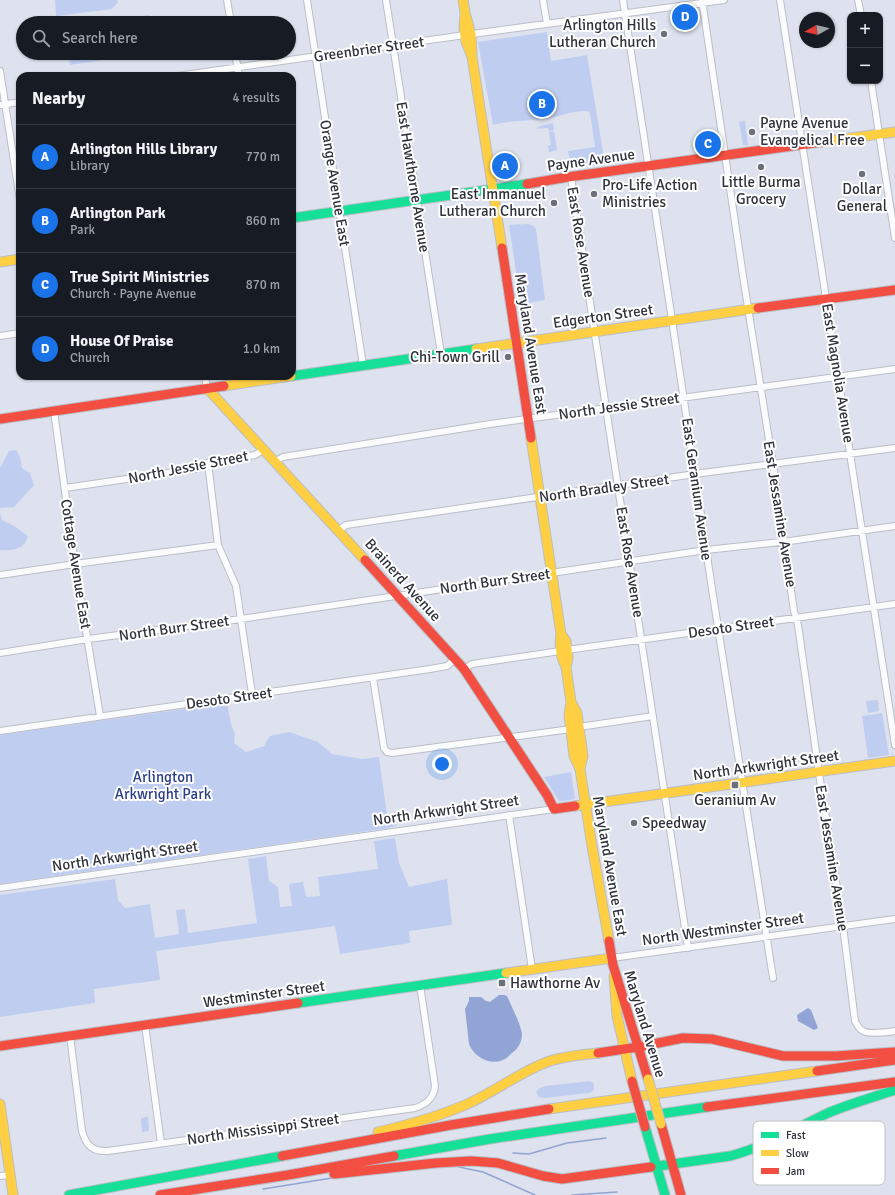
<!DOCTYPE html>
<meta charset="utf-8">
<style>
body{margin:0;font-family:Signika,sans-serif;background:#20242c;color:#f1f3f6}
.controls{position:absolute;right:12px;top:12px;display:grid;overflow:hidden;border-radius:8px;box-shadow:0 1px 3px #0004}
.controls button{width:36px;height:36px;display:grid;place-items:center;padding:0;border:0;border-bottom:1px solid #363941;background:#171b24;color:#f1f3f6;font:20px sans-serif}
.compass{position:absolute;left:799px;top:12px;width:36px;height:36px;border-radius:50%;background:#171b24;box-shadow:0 1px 3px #0004;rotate:262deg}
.you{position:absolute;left:442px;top:764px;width:14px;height:14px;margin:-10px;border:3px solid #fff;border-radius:50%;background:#1a73e8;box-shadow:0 0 0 6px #1a73e833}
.badge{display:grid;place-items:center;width:26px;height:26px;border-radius:50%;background:#1a73e8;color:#fff;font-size:13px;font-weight:700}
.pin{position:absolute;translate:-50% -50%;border:2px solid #fff;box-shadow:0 1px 4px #0006}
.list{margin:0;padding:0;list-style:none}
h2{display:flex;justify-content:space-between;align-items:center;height:52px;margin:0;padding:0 16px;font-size:17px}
h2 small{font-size:13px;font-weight:400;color:#9ea1a6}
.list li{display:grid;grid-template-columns:26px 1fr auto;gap:12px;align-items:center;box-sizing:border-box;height:64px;padding:0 16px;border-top:1px solid #363941}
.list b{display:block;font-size:15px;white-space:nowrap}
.list p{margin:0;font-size:13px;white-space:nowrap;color:#9ea1a6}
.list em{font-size:13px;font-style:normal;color:#9ea1a6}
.icon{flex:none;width:22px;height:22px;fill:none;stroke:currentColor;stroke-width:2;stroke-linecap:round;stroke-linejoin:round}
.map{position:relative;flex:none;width:895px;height:1195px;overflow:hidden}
.search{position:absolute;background:#171b24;box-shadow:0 1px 3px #0004;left:16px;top:16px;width:280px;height:44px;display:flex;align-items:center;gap:10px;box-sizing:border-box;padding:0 14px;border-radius:22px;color:#9ea1a6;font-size:15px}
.panel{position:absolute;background:#171b24;box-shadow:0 1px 3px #0004;left:16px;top:72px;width:280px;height:308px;border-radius:12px}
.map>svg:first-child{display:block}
.green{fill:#bfcdf1}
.water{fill:#92a4d5}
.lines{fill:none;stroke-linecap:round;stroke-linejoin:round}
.stream{stroke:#92a4d5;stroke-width:1.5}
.street-casing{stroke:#babec7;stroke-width:8}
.fast-casing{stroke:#babec7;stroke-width:11}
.slow-casing{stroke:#babec7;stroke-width:11}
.jam-casing{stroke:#babec7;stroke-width:11}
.street{stroke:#fafbfc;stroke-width:6}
.fast{stroke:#16e098;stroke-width:9}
.slow{stroke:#ffcf43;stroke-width:9}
.jam{stroke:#f24e42;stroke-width:9}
.slow-bridge-casing{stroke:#babec7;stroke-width:11;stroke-linecap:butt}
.jam-bridge-casing{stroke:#babec7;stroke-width:11;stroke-linecap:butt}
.slow-bridge{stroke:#ffcf43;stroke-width:9}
.jam-bridge{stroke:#f24e42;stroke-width:9}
.poi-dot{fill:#6c707a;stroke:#fff;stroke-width:1.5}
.labels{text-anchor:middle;stroke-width:4;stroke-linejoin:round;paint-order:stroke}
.poi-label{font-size:15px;fill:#2f323b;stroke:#fff;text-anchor:start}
.street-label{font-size:15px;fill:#2f323b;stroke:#fff}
.park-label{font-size:15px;fill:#293d8b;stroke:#fff}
.key{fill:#fff;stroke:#c1c2c4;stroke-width:1}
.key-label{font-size:11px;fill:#2f323b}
</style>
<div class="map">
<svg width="895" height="1195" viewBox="0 0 895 1195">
<rect width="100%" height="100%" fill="#dde2ee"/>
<path class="green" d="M55,0H117L118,2L112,9L56,16Z
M149,15L150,23H94Z
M547,32L551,61L587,55L605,164L572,168L568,151L595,147L590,113L588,111C573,110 559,117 545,119C528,121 511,120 493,125L478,42Z
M68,53H149L70,65Z
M745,121L748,145H743L739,122Z
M553,123L554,130L549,131L548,128L536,129L540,126Z
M554,131L557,150L549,152L548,146L551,145L549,132Z
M528,224L534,226L536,229L545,300L521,304L509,225Z
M16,450L20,457L22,468L30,473L34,485L14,507L0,508V468L9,451Z
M0,513L2,520L14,526L28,536C25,549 12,551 0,550Z
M878,700L879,711L868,713L866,701Z
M227,703L231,724L235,734L234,743L246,752L264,746L270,736L289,732L318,742L332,754L362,759L379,757L387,815L397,825L389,828L0,884V735Z
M882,713L889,755L868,758L862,716Z
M571,772L575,799L564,801H559L544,777Z
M395,838L399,863L409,887L447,879L452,925L409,931L410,943L340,954L335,926L156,951L160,980L94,989L95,1003L0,1017V895L115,879L118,900L125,908L150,904L155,938L179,934L176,910L185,909L188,933L257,923L248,859L266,856L269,881L278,887L280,907L292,906L289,884L303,882L306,897L320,896L318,877L378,869L374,841Z
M590,1081L594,1084V1090L589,1093L544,1098L539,1097L536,1092L538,1089L545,1086Z
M148,1117L149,1131L142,1132L141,1118Z"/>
<path class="water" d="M499,995H504L507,996C511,1005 521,1025 522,1034C522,1042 518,1049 512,1053C510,1055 507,1058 505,1059C491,1067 474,1057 469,1044L465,1009L469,1001V997H481L486,1001L490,1002Z
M808,1008L811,1010L818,1028L814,1030L798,1021L797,1015Z"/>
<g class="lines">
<path class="stream" d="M513,1153L529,1154L567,1143L606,1138
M459,1167L483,1172L535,1195
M263,1189L332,1178
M572,1195L617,1192"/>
<g class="street-casing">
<path id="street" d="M227,0L231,23
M307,0L363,365
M386,0L441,354
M543,0L547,24
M623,0L672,320L712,589L773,978
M702,0L743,276L773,465L794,611L798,625L820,780L843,926L855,1021C857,1025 859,1029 863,1031C870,1035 887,1032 895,1031
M780,0L895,745
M858,0L861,15
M472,34L724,0
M235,53L239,76
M0,71L20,200
M177,76L465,35
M871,81L895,238
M0,105L20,102
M571,177L688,948
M0,336L20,333
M205,376L207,388
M54,411L75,564L100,716
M274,462L283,457L490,424L895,369
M208,463L218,545L236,586L252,694
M65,488L195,469L208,463L255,455L263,450
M338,531L346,525L702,473L895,448
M0,575L75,564L218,545
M567,650L895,604
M0,653L88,639L241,619L706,550L790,541L895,526
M464,669L472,664L560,651
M373,678L384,748L387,752L392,753L571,729
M579,727L653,716
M0,731L430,669L447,666L455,659
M509,815L532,969
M0,888L554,809
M612,958L895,919
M145,1025L161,1143
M70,1036L82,1131C86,1145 92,1152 108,1151L415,1108C425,1105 434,1098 435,1086L420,985
M0,1176L10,1175"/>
</g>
<g class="fast-casing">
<path id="fast" d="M292,218L527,184
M292,376L476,349
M298,1003L506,973
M645,1127L665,1195
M394,1156L490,1139L707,1107
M651,1167L730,1156C765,1147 796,1128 828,1113C849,1104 874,1097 895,1090
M69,1195L282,1156"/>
</g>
<g class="slow-casing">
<path id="slow" d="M463,0L465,12L464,29L466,42L472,57L502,248
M466,16L471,35L472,54
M821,142L895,132
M0,262L20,259
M476,349L758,308
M224,386L291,376
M207,388L365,560
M531,438L561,634C559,646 560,656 566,667
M561,634L566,641L568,658L566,667L571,702L577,713L579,727L583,756L580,769
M571,702L569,715L574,756L580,769L592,846L609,941
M575,806L895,761
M506,973L612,958
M614,976L617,1016L632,1081
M0,1104L13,1195
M549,1109L817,1071
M378,1132C408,1125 437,1117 465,1105C493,1093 518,1073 547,1062C563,1056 581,1055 598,1053"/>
</g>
<g class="jam-casing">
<path id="jam" d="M527,184L568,177L821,142
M502,248L531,438
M758,308L895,290
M0,419L224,386
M365,560L464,669L547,795L554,809L575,806
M609,941L613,965L648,1079
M0,1046L298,1003
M598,1053L638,1047L683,1038L712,1039L783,1056H836L895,1052
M817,1071L895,1060
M707,1107L895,1082
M661,1124L681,1195
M282,1156L451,1125L549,1109
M334,1174L436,1163L471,1161L498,1163L543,1176L562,1179L651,1167
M160,1195L288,1175L394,1156"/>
</g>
<use href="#street" class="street"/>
<use href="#fast" class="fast"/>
<use href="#slow" class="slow"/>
<use href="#jam" class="jam"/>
<g class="slow-bridge-casing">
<path id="slow-bridge" d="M648,1079L661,1124"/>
</g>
<g class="jam-bridge-casing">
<path id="jam-bridge" d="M632,1081L645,1127"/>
</g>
<use href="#slow-bridge" class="slow-bridge"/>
<use href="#jam-bridge" class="jam-bridge"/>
</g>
<g class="poi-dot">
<circle cx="664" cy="34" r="4"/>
<circle cx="752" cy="132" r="4"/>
<circle cx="761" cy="167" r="4"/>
<circle cx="862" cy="174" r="4"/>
<circle cx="594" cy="194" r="4"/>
<circle cx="554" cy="203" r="4"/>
<circle cx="508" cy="357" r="4"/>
<rect x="731" y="781" width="8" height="8" rx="2"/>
<circle cx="634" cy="823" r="4"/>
<rect x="498" y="979" width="8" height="8" rx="2"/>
</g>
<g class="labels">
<g class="poi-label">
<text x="656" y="30" text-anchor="end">Arlington Hills<tspan x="656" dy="17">Lutheran Church</tspan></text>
<text x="760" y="128">Payne Avenue<tspan x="760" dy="17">Evangelical Free</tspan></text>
<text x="761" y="187" text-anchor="middle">Little Burma<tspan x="761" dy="17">Grocery</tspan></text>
<text x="602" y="190">Pro-Life Action<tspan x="602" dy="17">Ministries</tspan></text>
<text x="862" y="194" text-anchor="middle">Dollar<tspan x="862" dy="17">General</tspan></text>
<text x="546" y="199" text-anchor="end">East Immanuel<tspan x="546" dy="17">Lutheran Church</tspan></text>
<text x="500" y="362" text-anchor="end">Chi-Town Grill</text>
<text x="735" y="805" text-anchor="middle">Geranium Av</text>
<text x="642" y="828">Speedway</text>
<text x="510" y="988">Hawthorne Av</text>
</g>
<g class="street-label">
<text transform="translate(369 49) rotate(-8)" y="5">Greenbrier Street</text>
<text transform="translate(591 160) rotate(-8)" y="5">Payne Avenue</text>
<text transform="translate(413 177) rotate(81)" y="5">East Hawthorne Avenue</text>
<text transform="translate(335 183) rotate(81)" y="5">Orange Avenue East</text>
<text transform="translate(581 242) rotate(81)" y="5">East Rose Avenue</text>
<text transform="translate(603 316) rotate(-8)" y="5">Edgerton Street</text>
<text transform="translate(531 344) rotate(81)" y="5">Maryland Avenue East</text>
<text transform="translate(838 373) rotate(81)" y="5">East Magnolia Avenue</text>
<text transform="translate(619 406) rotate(-8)" y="5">North Jessie Street</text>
<text transform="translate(188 467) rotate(-11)" y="5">North Jessie Street</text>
<text transform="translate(604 488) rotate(-8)" y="5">North Bradley Street</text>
<text transform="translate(697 489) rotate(82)" y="5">East Geranium Avenue</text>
<text transform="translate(780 514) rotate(81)" y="5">East Jessamine Avenue</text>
<text transform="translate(630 562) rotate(81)" y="5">East Rose Avenue</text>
<text transform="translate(76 564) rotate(81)" y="5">Cottage Avenue East</text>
<text transform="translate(403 580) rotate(48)" y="5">Brainerd Avenue</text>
<text transform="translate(495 581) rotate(-8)" y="5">North Burr Street</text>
<text transform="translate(731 627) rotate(-8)" y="5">Desoto Street</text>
<text transform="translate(174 628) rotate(-8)" y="5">North Burr Street</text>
<text transform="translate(229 698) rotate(-8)" y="5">Desoto Street</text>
<text transform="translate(766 765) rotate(-8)" y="5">North Arkwright Street</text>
<text transform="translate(446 810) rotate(-8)" y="5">North Arkwright Street</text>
<text transform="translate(125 856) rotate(-8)" y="5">North Arkwright Street</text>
<text transform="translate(832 858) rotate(81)" y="5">East Jessamine Avenue</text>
<text transform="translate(610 866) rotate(80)" y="5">Maryland Avenue East</text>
<text transform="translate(723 929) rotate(-8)" y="5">North Westminster Street</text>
<text transform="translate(264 994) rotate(-8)" y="5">Westminster Street</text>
<text transform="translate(645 1024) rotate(73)" y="5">Maryland Avenue</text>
<text transform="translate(263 1129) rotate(-8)" y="5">North Mississippi Street</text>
</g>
<g class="park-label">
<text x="163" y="782">Arlington<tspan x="163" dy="17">Arkwright Park</tspan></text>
</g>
</g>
<rect x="753" y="1121" width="132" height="64" rx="6" class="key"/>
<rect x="761" y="1132" width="18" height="6" fill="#16e098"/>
<rect x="761" y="1150" width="18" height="6" fill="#ffcf43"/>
<rect x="761" y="1168" width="18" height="6" fill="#f24e42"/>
<g class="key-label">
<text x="786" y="1139">Fast</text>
<text x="786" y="1157">Slow</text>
<text x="786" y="1175">Jam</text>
</g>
</svg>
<div class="controls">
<button>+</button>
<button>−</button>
</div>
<svg class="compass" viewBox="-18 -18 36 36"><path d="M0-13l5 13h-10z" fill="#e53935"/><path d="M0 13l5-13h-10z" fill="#9ea1a6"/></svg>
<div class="you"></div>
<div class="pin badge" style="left:505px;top:166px">A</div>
<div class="pin badge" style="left:542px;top:104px">B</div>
<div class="pin badge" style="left:708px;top:144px">C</div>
<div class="pin badge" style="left:685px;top:17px">D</div>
<div class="search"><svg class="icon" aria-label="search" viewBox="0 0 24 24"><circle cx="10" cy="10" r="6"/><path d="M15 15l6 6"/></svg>Search here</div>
<section class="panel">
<h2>Nearby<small>4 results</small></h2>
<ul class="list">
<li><span class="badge">A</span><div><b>Arlington Hills Library</b><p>Library</p></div><em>770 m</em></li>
<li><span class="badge">B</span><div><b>Arlington Park</b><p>Park</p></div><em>860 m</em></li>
<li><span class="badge">C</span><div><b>True Spirit Ministries</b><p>Church · Payne Avenue</p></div><em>870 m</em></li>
<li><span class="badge">D</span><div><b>House Of Praise</b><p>Church</p></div><em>1.0 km</em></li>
</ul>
</section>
</div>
